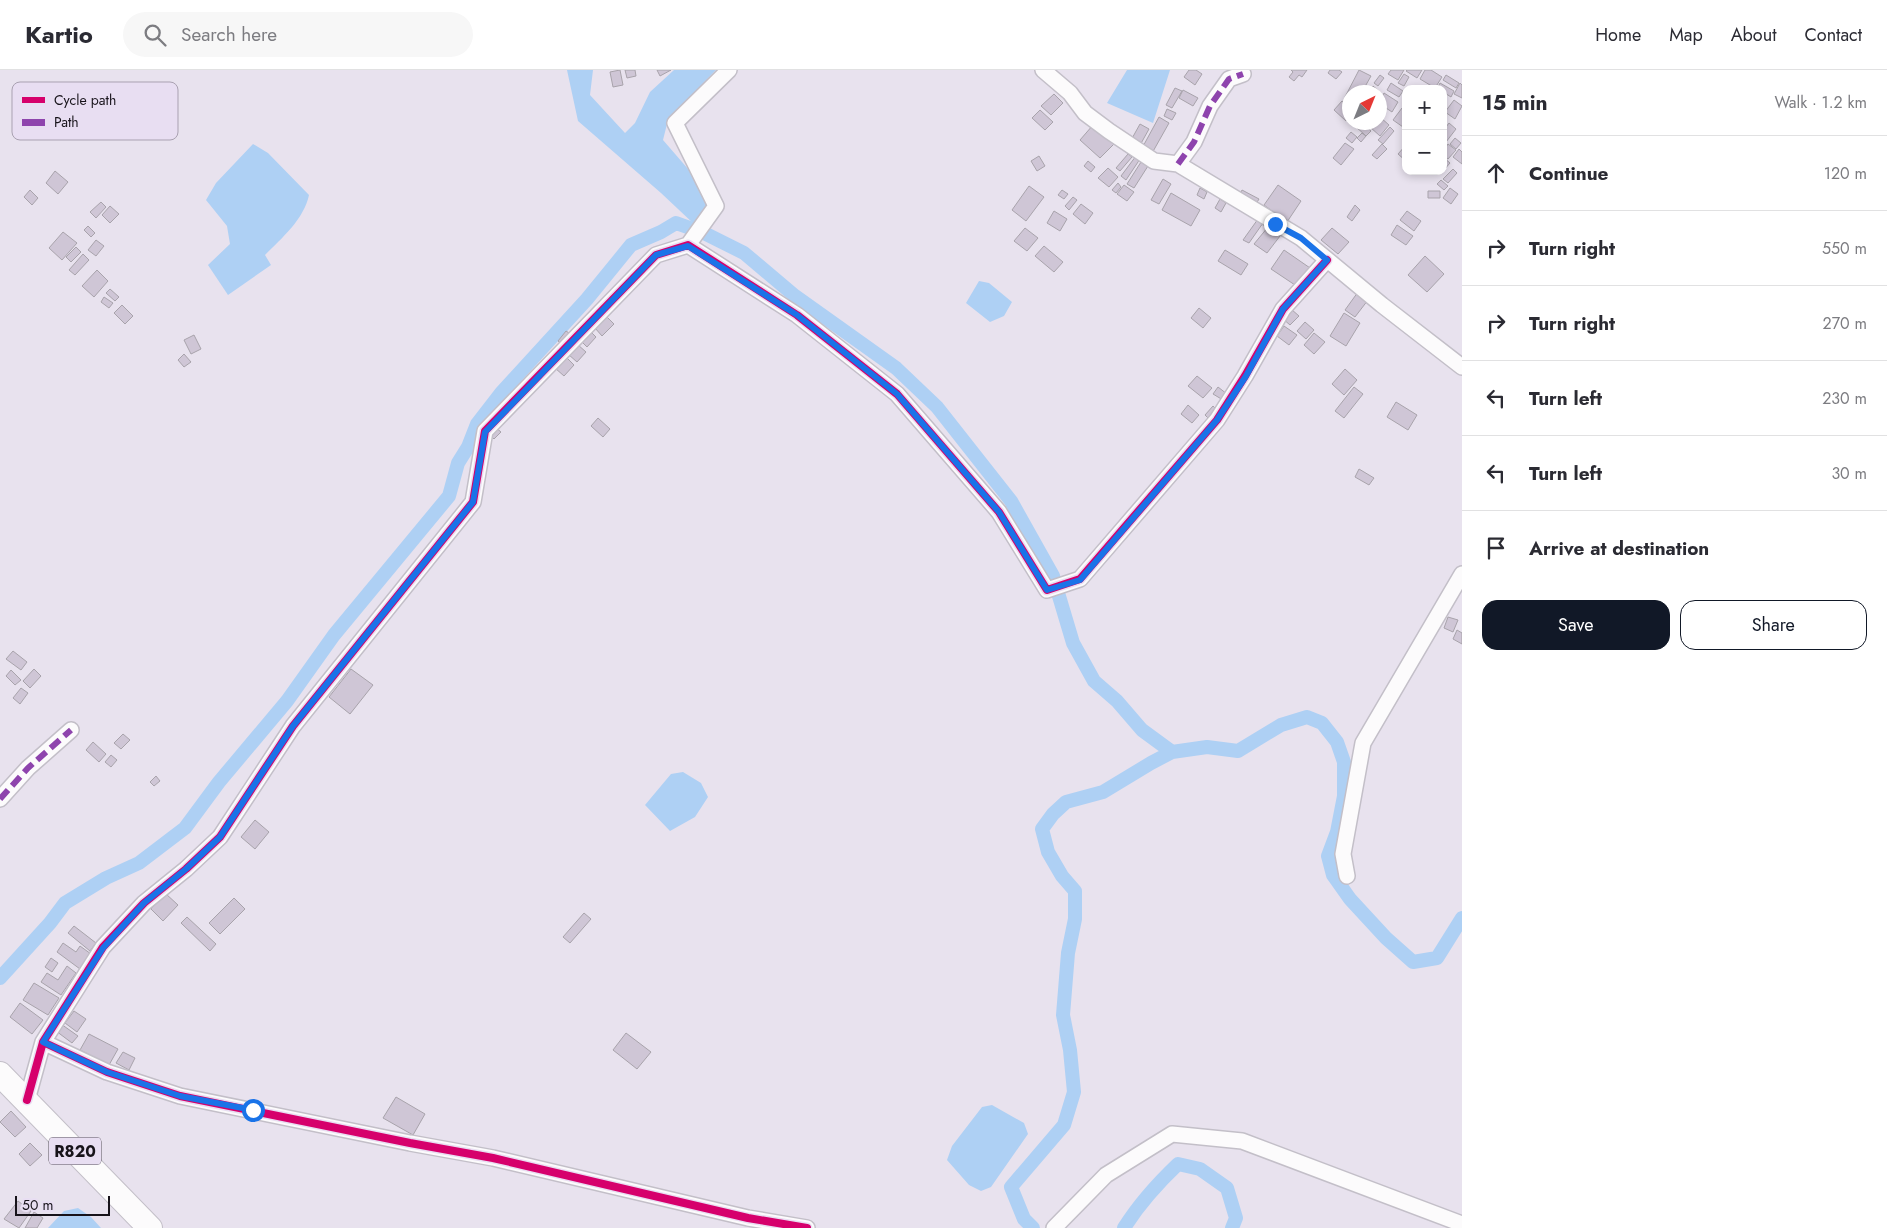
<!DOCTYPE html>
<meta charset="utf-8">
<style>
body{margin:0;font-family:Jost,sans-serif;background:#f7f7f7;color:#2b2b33}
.controls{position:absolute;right:15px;top:15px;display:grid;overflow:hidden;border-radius:10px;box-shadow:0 2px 8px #0003}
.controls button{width:45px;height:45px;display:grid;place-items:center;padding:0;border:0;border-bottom:1px solid #e1e1e2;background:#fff;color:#2b2b33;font:25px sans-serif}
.compass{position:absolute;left:1342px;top:15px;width:45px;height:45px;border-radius:50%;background:#fff;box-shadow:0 2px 8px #0003;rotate:43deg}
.scale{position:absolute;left:15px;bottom:12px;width:95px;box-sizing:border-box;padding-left:5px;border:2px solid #17131a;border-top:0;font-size:14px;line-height:18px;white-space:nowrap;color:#17131a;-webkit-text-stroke:4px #e8def2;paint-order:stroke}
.stop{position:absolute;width:15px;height:15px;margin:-11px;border:4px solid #1a73e8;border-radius:50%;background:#fff}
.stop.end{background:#1a73e8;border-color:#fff;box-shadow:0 1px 5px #0008}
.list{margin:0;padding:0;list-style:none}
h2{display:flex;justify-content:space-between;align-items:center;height:65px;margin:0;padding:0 20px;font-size:21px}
h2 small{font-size:16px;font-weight:400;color:#7c7c81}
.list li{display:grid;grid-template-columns:32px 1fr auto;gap:15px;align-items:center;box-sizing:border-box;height:75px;padding:0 20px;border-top:1px solid #e1e1e2}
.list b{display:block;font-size:19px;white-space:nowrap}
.list em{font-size:16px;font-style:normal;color:#7c7c81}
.actions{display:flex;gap:10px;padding:15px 20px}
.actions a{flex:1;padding:11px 0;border:1px solid #111827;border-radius:15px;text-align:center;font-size:18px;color:#111827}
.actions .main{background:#111827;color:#fff}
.icon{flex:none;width:28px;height:28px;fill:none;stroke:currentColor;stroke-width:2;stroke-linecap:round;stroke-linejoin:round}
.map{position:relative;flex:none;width:1462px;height:1158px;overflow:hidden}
header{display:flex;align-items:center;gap:30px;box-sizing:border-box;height:70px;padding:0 25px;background:#fff;border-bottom:1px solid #e1e1e2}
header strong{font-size:24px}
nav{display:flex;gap:28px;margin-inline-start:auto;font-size:18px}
.search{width:350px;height:45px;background:#f7f7f7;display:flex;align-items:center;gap:12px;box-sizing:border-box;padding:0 18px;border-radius:28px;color:#7c7c81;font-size:19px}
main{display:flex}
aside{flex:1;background:#fff}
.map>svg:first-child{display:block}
.water{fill:#aed0f4}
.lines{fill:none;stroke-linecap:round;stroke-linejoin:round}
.canal{stroke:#aed0f4;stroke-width:14}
.building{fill:#cfc6d6;stroke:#a8a3ab}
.street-casing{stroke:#c3bfc8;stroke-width:18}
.primary-casing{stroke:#c3bfc8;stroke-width:26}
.street{stroke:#fcfbfc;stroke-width:15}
.primary{stroke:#fcfbfc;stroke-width:24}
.quiet{stroke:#8e44ad;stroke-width:6;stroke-dasharray:12 6;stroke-linecap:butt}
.cycleway-casing{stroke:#e8def2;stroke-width:11}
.cycleway{stroke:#d6006c;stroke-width:8}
.route{stroke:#1a73e8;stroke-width:6}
.labels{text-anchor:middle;stroke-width:4.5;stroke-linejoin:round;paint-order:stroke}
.shield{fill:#e8def2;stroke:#56505b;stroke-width:1}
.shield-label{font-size:16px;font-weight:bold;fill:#17131a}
.key{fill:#e8def2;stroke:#a9a1b1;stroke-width:1}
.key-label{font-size:14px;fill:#17131a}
</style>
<header>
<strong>Kartio</strong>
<div class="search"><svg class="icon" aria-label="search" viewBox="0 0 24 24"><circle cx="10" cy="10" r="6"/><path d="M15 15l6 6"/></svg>Search here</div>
<nav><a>Home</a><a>Map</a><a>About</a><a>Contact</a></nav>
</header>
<main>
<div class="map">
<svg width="1462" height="1158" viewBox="0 0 1462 1158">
<rect width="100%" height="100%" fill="#e8e2ee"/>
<path class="water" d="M567,0H593L590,25L625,63L635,53L650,22L674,0H716L668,50L663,70L695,107L708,134L695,155L661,123L578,51Z
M1127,0H1170L1153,53L1107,33Z
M253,74L268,83L309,125C304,149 282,168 265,185L271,195L228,225L208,195L230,174L227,156L206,130L216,113Z
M979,211L989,213L1012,232L1004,246L990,252L966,233Z
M683,702L701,713L708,727L695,747L670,761L645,735L671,704Z
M992,1035L1024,1053L1028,1064L991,1117L981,1121L969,1115L947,1090L952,1076L982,1037Z
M78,1138L91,1147L101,1158H48L64,1141Z"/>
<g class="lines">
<path class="canal" d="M0,908L50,853L65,833L106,808L139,793L185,758L219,712L287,631L334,565L449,426L458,393L468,377L477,354L501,323L587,229L631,175L661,162L676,153L704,163L744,183L795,226L896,298L937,337L1011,431L1053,506L1073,573L1094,611L1117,631L1142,660L1172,682
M1033,1158L1024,1149L1011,1117L1064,1055L1074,1022L1070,980L1063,945L1068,883L1075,849V821L1062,806L1048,782L1042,759L1053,744L1066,732L1103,722L1151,693L1172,682L1207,677L1238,681L1281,655L1307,647L1322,653L1337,672L1344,692V726L1337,762L1328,786L1333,805L1350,829L1386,868L1413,892L1437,888L1462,848
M1124,1158C1139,1134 1157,1114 1178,1094L1200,1099L1227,1118L1236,1148L1232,1158"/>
</g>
<path class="building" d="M620,0L623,15L613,17L610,2Z
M625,0H635L636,6L627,8Z
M657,0H671L660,6Z
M1189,0H1196L1202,4L1195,15L1184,7Z
M1291,0H1307L1302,7L1299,5L1294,11L1289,7L1293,2Z
M1330,0H1339L1342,2L1336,9L1328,3Z
M1359,0L1371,6L1362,22H1350V29L1345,27Z
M1391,0H1404L1398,10L1388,4Z
M1407,0H1422L1417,8L1406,1Z
M1425,0H1431L1442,7L1435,18L1420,9Z
M1404,4L1409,7L1404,16L1398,13Z
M1380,5L1384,8L1378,16L1374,13Z
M1446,5L1459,13L1456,18L1443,10Z
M1391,13L1403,21L1399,27L1387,20Z
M1440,13L1454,21L1451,27L1443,22V19H1437Z
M1460,13L1462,15V28L1454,24Z
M1373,16L1381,23L1380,24V22H1368Z
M1175,18L1182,21L1172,38L1166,35Z
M1183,20L1198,28L1193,36L1179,28Z
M1384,23L1398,32L1392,42L1380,34V30Z
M1054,24L1063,33L1051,45L1041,36Z
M1454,30L1462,36L1455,49L1445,42Z
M1342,31L1350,37V47L1346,51L1334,40Z
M1402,38L1406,40V54L1403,57L1393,50Z
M1167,39L1176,43L1172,50L1164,46Z
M1040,40L1053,52L1045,60L1032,48Z
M1159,47L1169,53L1151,85L1141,80Z
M1380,47L1389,55L1380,66L1370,57L1374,52H1380Z
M1357,52H1361L1371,61L1366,66L1354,55Z
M1449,53L1456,59L1446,72L1443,69V61Z
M1140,54L1149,59L1139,77L1130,72Z
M1093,55L1114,74L1100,88L1080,70Z
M1390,57L1394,61L1383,74L1378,70Z
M1351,62L1357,67L1352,73L1346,68Z
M1362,63L1366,66L1361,72L1357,68Z
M1455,68L1461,73L1456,79L1450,74Z
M1345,73L1354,79L1341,95L1333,88Z
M1382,74L1387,79L1377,89L1372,85Z
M1448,74L1456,80L1448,89L1443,86V81Z
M1406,75V91L1398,84Z
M1459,79L1462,82V94L1453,87Z
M1128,84L1132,87L1120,101L1116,98Z
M1039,86L1045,96L1037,101L1031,91Z
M1136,86L1140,89L1126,110L1121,106Z
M1443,87L1450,93L1443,101Z
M1088,91L1095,97L1091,102L1084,96Z
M1141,92L1148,96L1134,118L1127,114Z
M1108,98L1118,107L1109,117L1098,108Z
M1453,99L1457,103L1448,113L1443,109Z
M55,101L68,112L58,124L46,113Z
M1163,109L1171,114L1159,134L1151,130Z
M1441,110L1448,116L1444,120L1437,114Z
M1118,113L1121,117L1116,123L1112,120Z
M1124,115L1134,122L1127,131L1117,124Z
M1278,115L1301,131L1287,152L1264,135Z
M1029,116L1044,127L1026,151L1012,140Z
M1200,118L1207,122L1204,129L1197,125Z
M1450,118L1458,124L1451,134L1443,128Z
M30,120L38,128L32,135L24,127Z
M1062,120L1068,124L1064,129L1058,125Z
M1242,120L1259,129L1253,139L1237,130Z
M1428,121H1440V128H1428Z
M1171,123L1200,140L1191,156L1162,140Z
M1073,127L1077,130L1069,140L1065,136Z
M1220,129L1226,133L1221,142L1215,138Z
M101,132L106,137L96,148L90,142Z
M1081,134L1093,143L1085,154L1073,144Z
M1355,135L1360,140L1352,151L1347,147Z
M110,136L119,144L110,153L102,145Z
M1054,141L1067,149L1060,161L1047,153Z
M1407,141L1421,151L1414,161L1400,150Z
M1258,149L1263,153L1249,173L1243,170Z
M1397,155L1413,166L1406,175L1391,165Z
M88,156L95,163L91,167L84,160Z
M1268,157L1280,166L1267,183L1254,174Z
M1025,158L1038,168L1027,181L1014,171Z
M1332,158L1349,172L1338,184L1321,170Z
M63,162L77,173L62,190L49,178Z
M96,170L104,176L96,186L88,180Z
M1044,176L1063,192L1054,202L1035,186Z
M76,177L81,182L71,192L66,187Z
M1225,180L1248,194L1241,205L1218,191Z
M1284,180L1313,200L1301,219L1271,199Z
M83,184L89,190L75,205L69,200Z
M1425,186L1444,204L1427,222L1408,205Z
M97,200L108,211L94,227L82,216Z
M110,219L119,227L115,231L106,223Z
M1358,222L1368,230L1355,247L1345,240Z
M104,227L113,233L109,238L101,232Z
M122,235L133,246L125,254L114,243Z
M1199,238L1211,248L1203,258L1191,248Z
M1291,239L1299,246L1290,255L1282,248Z
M1344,243L1360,253L1346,276L1330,266Z
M607,247L614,254L602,266L595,258Z
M1305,252L1314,260L1306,269L1297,261Z
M1284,256L1297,265L1289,275L1277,266Z
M589,260L596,267L587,277L580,270Z
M566,261L572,265L564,276L558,271Z
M1314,263L1325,272L1314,284L1304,275Z
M194,265L201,279L191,284L184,270Z
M577,274L586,282L577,292L568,284Z
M184,284L191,292L184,297L178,290Z
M566,287L574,295L564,306L555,298Z
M1345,299L1357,310L1344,325L1332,314Z
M1197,306L1212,318L1203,328L1188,316Z
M1218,317L1227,324L1223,330L1213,324Z
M1354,317L1363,324L1344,348L1335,341Z
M1396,332L1417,345L1408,360L1387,347Z
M1188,335L1199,345L1192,353L1181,344Z
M1213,336L1217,340L1209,349L1205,345Z
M598,348L610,359L603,367L591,356Z
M495,357L501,362L494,369L489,364Z
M1359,399L1374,408L1369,415L1355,407Z
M1448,547L1458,550L1453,562L1444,558Z
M1457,560L1462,563V574L1453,569Z
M13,581L27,592L21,600L6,589Z
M34,599L41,606L30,618L23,611Z
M351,599L373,615L350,644L329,627Z
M11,600L21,610L15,615L6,606Z
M21,618L28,623L20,634L13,628Z
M123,664L130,670L121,679L114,673Z
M93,672L106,684L99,692L86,680Z
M111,685L117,690L111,697L105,692Z
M156,706L160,711L154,716L150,712Z
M255,750L269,762L255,779L241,767Z
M165,823L178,835L163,851L151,839Z
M234,828L245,839L220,864L209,853Z
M584,843L591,849L570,873L563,867Z
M187,847L216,874L210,881L181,853Z
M74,856L96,873L90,881L68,863Z
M63,873L76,882L80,876L91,884L80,899L57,882Z
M51,888L58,893L52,902L45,897Z
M67,896L76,903L61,925L41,912L47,903L58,910Z
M34,913L59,928L48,945L23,930Z
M20,933L43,950L32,964L10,947Z
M74,941L86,949L77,962L65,953Z
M61,954L78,966L72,973L56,961Z
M626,963L651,982L637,999L613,980Z
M89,964L118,979L109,995L80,980Z
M123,982L135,988L129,1000L116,993Z
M396,1027L425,1044L413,1065L383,1048Z
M11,1041L26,1057L15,1067L0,1052Z
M30,1073L42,1085L30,1096L19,1084Z
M18,1131L31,1141L19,1158L4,1149Z
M34,1142L43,1148L37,1158H25Z"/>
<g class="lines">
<g class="street-casing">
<path id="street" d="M1043,0L1070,23L1085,43L1109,61L1154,91L1178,94L1301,168L1382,235L1462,297
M1178,94L1194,72L1210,36L1229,9L1243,4
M688,175L716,136L675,53L729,0
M0,729L28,698L71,660
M1347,806L1343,784L1363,673L1462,504
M43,972L107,1002L180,1026L410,1073L493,1088L748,1148L807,1158
M27,1030L43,972L103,877L144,833L186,799L220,767L293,656L473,432L485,361L656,185L688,175L797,245L897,324L999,442L1047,520L1080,509L1217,350L1245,306L1283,239L1327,190
M1054,1158L1106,1105L1172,1064L1242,1071L1462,1154"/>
</g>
<g class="primary-casing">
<path id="primary" d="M0,1004L150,1158"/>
</g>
<use href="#street" class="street"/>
<use href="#primary" class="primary"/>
<path class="quiet" d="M1178,94L1194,72L1210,36L1229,9L1243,4
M0,729L28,698L71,660"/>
<g class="cycleway-casing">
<path id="cycleway" d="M43,972L107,1002L180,1026L410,1073L493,1088L748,1148L807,1158
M27,1030L43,972L103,877L144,833L186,799L220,767L293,656L473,432L485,361L656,185L688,175L797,245L897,324L999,442L1047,520L1080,509L1217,350L1245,306L1283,239L1327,190"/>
</g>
<use href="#cycleway" class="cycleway"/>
</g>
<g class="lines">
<path class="route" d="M253,1040L180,1026L107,1002L43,972L103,878L144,833L186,799L220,767L293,656L473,432L485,362L656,185L688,176L797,245L897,324L999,442L1047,520L1080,510L1217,350L1246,306L1283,239L1327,190L1301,168L1275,154"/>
</g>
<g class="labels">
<rect class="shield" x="49" y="1067.5" width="52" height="27" rx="4"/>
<g class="shield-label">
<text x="75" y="1087">R820</text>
</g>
</g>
<rect x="12" y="12" width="166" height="58" rx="8" class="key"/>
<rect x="22" y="27" width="23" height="6" fill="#d6006c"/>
<rect x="22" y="49" width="23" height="7" fill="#8e44ad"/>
<g class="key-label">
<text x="54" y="35">Cycle path</text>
<text x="54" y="57">Path</text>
</g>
</svg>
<div class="controls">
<button>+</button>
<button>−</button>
</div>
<svg class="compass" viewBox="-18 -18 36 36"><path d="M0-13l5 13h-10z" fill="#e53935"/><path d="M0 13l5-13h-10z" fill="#7c7c81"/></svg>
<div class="scale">50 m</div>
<div class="stop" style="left:253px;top:1040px"></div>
<div class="stop end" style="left:1275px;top:154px"></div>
</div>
<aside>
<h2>15 min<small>Walk · 1.2 km</small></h2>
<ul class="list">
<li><svg class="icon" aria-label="ahead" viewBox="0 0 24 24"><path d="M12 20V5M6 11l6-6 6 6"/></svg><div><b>Continue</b></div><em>120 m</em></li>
<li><svg class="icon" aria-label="right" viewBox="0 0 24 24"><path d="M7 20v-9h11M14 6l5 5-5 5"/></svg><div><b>Turn right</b></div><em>550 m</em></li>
<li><svg class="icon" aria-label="right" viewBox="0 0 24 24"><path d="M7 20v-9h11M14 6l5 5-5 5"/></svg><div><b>Turn right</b></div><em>270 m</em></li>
<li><svg class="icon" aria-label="left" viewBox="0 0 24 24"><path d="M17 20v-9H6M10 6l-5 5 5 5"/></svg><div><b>Turn left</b></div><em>230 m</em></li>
<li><svg class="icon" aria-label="left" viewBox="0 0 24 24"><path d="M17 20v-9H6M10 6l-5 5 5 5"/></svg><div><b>Turn left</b></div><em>30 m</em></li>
<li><svg class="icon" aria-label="arrive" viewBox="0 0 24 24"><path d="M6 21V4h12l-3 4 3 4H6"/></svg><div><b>Arrive at destination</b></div></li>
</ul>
<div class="actions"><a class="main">Save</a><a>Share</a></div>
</aside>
</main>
